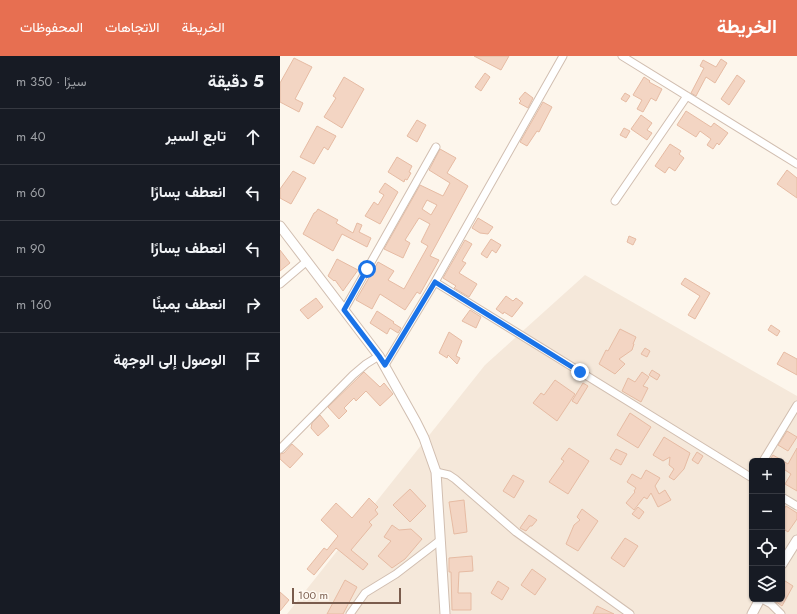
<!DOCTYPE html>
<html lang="ar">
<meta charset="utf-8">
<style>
body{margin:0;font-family:Jost,Vazirmatn,sans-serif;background:#242831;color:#f1f3f6;direction:rtl}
.controls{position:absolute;right:12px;bottom:12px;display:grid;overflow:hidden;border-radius:6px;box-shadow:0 1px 3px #0004}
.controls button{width:36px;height:36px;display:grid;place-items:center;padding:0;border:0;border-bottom:1px solid #363941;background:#171b24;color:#f1f3f6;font:20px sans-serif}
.scale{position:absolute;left:12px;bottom:10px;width:109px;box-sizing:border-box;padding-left:4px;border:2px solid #7a5c4d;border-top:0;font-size:11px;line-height:14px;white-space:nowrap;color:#7a5c4d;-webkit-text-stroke:3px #fffaf3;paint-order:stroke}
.stop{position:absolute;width:12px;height:12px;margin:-9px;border:3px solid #1a73e8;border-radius:50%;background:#fff}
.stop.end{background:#1a73e8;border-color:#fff;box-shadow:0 1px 4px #0008}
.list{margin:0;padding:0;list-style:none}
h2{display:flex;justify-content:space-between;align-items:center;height:52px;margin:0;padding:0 16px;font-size:17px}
h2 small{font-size:13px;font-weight:400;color:#9ea1a6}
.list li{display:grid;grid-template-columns:26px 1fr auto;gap:12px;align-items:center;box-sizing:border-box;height:56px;padding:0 16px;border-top:1px solid #363941}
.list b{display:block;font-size:15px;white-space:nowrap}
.list em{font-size:13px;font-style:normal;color:#9ea1a6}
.icon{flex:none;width:22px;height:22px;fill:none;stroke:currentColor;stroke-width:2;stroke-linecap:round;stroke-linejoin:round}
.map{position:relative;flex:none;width:517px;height:558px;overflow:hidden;direction:ltr}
header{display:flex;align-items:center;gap:24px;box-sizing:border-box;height:56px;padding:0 20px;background:#e76f51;color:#fff}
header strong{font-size:19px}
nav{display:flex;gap:22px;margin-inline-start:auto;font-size:14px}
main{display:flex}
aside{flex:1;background:#171b24}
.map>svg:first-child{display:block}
.residential{fill:#f5e8da;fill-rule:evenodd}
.building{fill:#f3d5c3;stroke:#e6bba3;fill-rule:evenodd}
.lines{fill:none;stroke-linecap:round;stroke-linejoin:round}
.minor-casing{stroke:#d1beb0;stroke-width:9}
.tertiary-casing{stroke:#d1beb0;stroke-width:11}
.minor{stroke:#fff;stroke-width:7}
.tertiary{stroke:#fff;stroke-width:9}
.route{stroke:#1a73e8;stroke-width:5}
</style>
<header>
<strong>الخريطة</strong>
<nav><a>الخريطة</a><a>الاتجاهات</a><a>المحفوظات</a></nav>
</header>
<main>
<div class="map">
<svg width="517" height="558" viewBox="0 0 517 558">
<rect width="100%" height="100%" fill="#fdf6ec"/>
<path class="residential" d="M305,219L517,340V558H7L205,309ZM472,405H502V543H472Z"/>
<path class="building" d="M194,0H229L221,14Z
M14,2L32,11L15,43L23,47L19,56L0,46V27Z
M441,3L447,7L435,27L426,21L416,40L411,37L424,12L420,10L423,4L436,11Z
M205,17L210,21L201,35L195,31Z
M457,19L465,25L449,49L441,43Z
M64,21L84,33L62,72L44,61L56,42L53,40Z
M364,21L370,25L369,26L382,33L376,45L371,42L363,56L357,53L362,44L353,39Z
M245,36L253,42L248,52L239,47L241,45L239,43Z
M345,37L350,40L346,46L341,43Z
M263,46L272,51L259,76L257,75L247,90L240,86Z
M406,55L431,71L434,67L448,77L439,89L437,87L433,93L427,89L431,83L420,75L416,81L397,69Z
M361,59L372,67L367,74L372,77L367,84L351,73Z
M137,64L146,69L137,86L127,80Z
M37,70L56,80L48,94L44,91L34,108L20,101Z
M344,72L350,75L346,82L340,79Z
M390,88L401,95L399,98L404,102L395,115L389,111L385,117L375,110Z
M160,93L176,102L167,117L188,130L150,200L159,204L140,238L137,236L125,254L100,238L92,253L76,244L98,206L114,215L108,224L124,233L148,190L141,186L150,168L139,162L125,184L130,187L123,202L104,193L140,129L163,140L170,127L149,114ZM147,144L157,149L151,159L142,153Z
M117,101L132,110L129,116L131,117L127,124L125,123L124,126L108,116Z
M507,114L517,122V142L497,128Z
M13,115L26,122L11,148L0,142V133Z
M105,127L118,136L100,168L85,160L94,146L98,149L104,139L99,136Z
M38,153L58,164L56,167L73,177L77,167L82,169L79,176L91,182L87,191L62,178L53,195L23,178L34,157L36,156Z
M198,162L213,171L208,178L200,177L192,172Z
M349,180L356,183L353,189L347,186Z
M211,183L221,189L216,197L212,194L207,202L201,198Z
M185,184L192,188L182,205L186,207L179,217L197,228L189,241L174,232L176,230L163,222Z
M0,194L10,207L0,215Z
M57,203L78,214L63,235L55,224L54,225L48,220Z
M405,222L430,237L415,263L408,259L420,240L401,228Z
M226,240L233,245L236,242L243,247L232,261L224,256L223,258L216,253Z
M36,242L43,251L28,263L20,254Z
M190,254L201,261L196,272L182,265Z
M97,255L114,266L113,267L121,272L118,277L110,272L107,278L90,267Z
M491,269L500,275L497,280L488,274Z
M340,273L356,281L353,288H354L352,294L339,303L345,308L335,318L319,308L326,294L328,295Z
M169,276L182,285L176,300L180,302L177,308L168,299L167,302L159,297Z
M365,292L370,295L367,301L361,298Z
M504,296L517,303V319L497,308Z
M372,314L380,319L377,324L369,319Z
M84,316L100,331L104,327L113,338L100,350L86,335L76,345L74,342L64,352L67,355L59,363L48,351Z
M362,316L369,321L363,330L368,332L361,346L342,335L348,322L355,326Z
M275,324L295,338L277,365L253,347L261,337L264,339Z
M303,327L308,330L297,348L292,345Z
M350,357L371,371L358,392L337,379Z
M40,359L49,370L38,380L31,372L32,367Z
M507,375L517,381L508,395L498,389Z
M384,381L410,397L404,413L394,424L389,421L394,413L389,409L390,401L383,405L373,399Z
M12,388L23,398L10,412L0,403V398L4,397Z
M289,392L309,405L288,438L269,426L284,405L281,403Z
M517,392V435L505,428L511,418L502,412V405H489L493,399L508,408Z
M336,393L347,398L341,409L330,403Z
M417,396L423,400L418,408L412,404Z
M366,414L380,422L375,430L379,438L385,434L391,444L378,451L371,437L367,443L364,441L354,454L346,447L355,436L354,435L356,432L347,426L352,418L361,423Z
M233,419L244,425L234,442L223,435Z
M130,433L146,450L130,466L113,449Z
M89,442L98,451L95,454L98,458L89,466L92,469L71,494L88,508L83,514L56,492L34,519L27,513L44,492L47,494L58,480L41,464L56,447L72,462Z
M184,444L187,476L174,478L169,446Z
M506,450L517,457V463L508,476L502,472V456Z
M358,451L364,456L359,463L352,458Z
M302,453L318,465L298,495L286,488L294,469L300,464L297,461Z
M249,459L257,464L252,470H250L246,475L240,472Z
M112,469L119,474L131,473L142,483L125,503L112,512L98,500L111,485L104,481Z
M345,482L358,490L344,511L331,502Z
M192,500L193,515L179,516L178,537H191V554H172L171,516H169V502Z
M252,513L266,523L255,539L241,529Z
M502,523L513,530L502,550L492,543H502Z
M65,524L77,531L63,558H47Z
M218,525L229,532L222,544L211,537Z
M0,536L9,544L0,555Z
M317,550L334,558H313Z"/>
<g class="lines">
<g class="minor-casing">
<path id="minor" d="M342,0L517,108
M335,145L407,40
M155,226L472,422
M0,228L27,205
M64,254L156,91
M105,309L155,226L283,0
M0,393L73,319L86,308L99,300
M483,405L517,349
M156,416L169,419L175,423L236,476L350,558
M502,441L517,450
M482,543L491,548L501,558
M70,558L85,537L116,518L159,485"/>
</g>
<g class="tertiary-casing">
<path id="tertiary" d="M0,170L99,300L136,366L144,382L156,416L165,558
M502,508L517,484
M472,558L480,543"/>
</g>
<use href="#minor" class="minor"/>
<use href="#tertiary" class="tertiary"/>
</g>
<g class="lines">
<path class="route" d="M87,213L64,254L99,300L105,309L155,226L300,316"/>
</g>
</svg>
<div class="controls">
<button>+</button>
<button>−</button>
<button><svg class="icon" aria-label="locate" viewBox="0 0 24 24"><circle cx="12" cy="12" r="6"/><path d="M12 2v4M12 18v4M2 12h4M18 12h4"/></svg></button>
<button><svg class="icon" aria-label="layers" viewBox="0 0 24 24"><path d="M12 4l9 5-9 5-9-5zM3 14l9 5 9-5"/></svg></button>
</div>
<div class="scale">100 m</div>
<div class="stop" style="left:87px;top:213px"></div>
<div class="stop end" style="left:300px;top:316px"></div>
</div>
<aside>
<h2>5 دقيقة<small>سيرًا · 350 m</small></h2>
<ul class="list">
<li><svg class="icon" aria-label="ahead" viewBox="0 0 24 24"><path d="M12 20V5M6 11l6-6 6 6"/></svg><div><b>تابع السير</b></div><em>40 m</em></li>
<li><svg class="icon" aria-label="left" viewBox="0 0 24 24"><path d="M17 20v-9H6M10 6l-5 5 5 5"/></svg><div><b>انعطف يسارًا</b></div><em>60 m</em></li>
<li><svg class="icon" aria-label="left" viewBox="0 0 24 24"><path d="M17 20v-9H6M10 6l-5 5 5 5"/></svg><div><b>انعطف يسارًا</b></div><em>90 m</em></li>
<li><svg class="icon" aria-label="right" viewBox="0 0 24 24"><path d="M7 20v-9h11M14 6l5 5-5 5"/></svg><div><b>انعطف يمينًا</b></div><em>160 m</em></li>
<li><svg class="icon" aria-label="arrive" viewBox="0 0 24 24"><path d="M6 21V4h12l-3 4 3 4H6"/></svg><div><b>الوصول إلى الوجهة</b></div></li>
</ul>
</aside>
</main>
